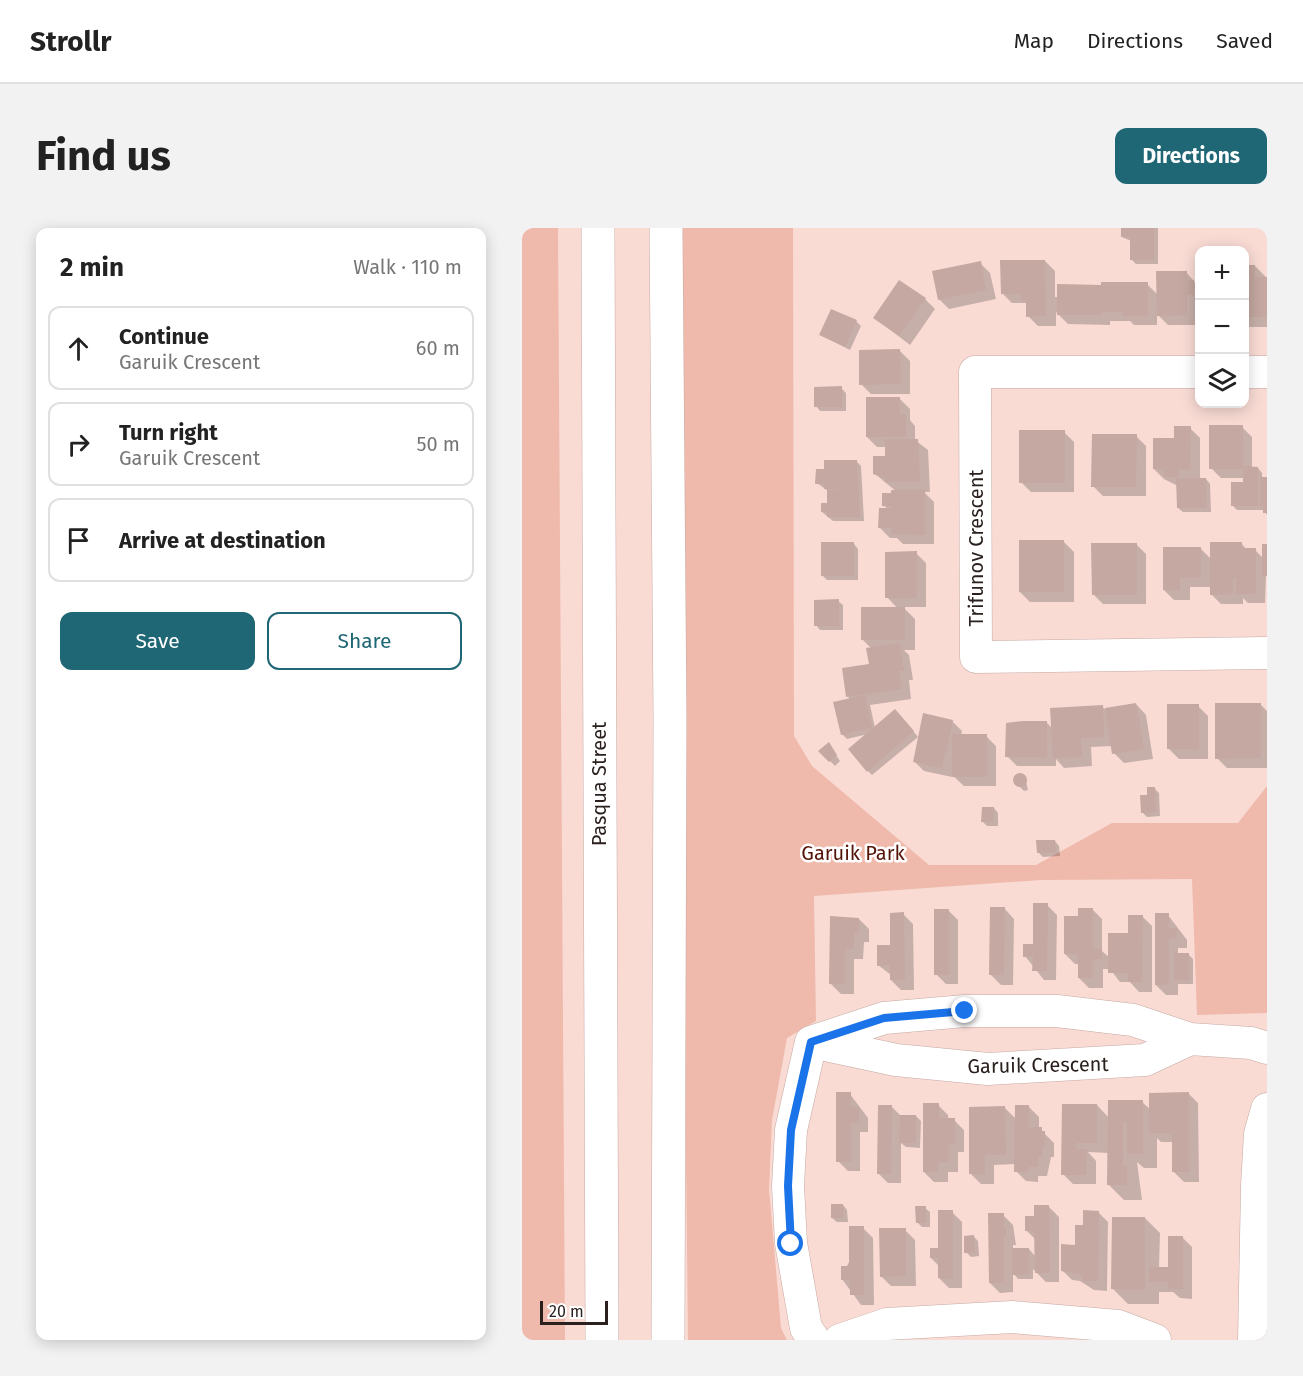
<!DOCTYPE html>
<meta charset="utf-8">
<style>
body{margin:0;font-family:"Fira Sans",sans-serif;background:#f2f2f2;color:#222}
.controls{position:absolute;right:18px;top:18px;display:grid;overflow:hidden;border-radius:12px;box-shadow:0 3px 15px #0003}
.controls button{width:54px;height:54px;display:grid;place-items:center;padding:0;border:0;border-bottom:2px solid #e0e0e0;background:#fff;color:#222;font:30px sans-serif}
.scale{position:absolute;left:18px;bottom:15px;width:68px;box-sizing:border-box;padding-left:6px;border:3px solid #2a201d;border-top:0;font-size:16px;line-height:21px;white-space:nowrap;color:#2a201d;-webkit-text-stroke:4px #fff;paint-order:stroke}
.stop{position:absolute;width:18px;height:18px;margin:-14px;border:4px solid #1a73e8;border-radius:50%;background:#fff}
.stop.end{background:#1a73e8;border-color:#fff;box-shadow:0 2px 6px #0008}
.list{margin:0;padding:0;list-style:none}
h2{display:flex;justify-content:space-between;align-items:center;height:78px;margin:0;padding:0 24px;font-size:26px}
h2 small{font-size:20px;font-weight:400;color:#767676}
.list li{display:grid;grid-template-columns:39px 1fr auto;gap:18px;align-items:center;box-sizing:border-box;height:84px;margin:0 12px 12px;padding:0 12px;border:2px solid #e0e0e0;border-radius:12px}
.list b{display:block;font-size:22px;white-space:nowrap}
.list p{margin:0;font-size:20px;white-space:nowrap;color:#767676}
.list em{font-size:20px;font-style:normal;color:#767676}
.actions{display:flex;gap:12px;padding:18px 24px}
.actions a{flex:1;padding:14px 0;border:2px solid #1f6775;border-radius:12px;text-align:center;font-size:21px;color:#1f6775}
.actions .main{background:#1f6775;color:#fff}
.icon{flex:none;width:33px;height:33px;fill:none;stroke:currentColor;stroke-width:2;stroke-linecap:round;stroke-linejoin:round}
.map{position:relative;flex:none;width:745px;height:1112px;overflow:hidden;border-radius:12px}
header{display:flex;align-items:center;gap:36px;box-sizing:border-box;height:84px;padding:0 30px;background:#fff;border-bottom:2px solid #e0e0e0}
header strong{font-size:28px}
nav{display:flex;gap:33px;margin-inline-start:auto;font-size:21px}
.intro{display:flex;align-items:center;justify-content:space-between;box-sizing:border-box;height:144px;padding:0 36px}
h1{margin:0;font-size:42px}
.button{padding:15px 27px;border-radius:12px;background:#1f6775;color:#fff;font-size:21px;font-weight:700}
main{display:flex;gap:36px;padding:0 36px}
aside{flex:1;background:#fff;border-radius:12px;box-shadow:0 3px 15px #0003}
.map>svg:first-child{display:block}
.green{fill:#efb9ac}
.shadow{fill:#0003}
.building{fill:#c4a8a1}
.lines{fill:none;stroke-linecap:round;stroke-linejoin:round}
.minor-casing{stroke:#c6a9a3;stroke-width:33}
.major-casing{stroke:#c6a9a3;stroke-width:34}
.minor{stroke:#fff;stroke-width:32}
.major{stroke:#fff;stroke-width:33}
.route{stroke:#1a73e8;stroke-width:8}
.labels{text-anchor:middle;stroke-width:5;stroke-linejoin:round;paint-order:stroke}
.street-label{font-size:20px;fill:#2a201d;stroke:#fff}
.park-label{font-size:20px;fill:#551408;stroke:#fff}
</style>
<header>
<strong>Strollr</strong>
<nav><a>Map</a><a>Directions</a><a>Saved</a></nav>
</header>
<div class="intro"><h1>Find us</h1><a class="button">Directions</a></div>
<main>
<aside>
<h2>2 min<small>Walk · 110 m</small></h2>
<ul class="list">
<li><svg class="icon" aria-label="ahead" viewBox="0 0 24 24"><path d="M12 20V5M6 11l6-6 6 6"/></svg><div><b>Continue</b><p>Garuik Crescent</p></div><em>60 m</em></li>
<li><svg class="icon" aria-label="right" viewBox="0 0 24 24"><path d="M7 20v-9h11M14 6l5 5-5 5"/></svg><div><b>Turn right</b><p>Garuik Crescent</p></div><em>50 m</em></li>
<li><svg class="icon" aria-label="arrive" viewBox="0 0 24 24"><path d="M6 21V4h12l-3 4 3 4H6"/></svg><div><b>Arrive at destination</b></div></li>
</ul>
<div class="actions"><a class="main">Save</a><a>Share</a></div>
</aside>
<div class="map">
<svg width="745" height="1112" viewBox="0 0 745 1112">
<rect width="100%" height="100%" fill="#f9dbd4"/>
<path class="green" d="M0,0H36L43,1112H0Z
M154,0H271L272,508L290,538L407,637H514L590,595H716L745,558V785L675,787L670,651L519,652L292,668L294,793L265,810L250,892L247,961L259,1100L265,1112H166Z"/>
<path class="shadow" d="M600,0H636V36H614L609,31V13L600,9Z
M523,33L533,43V69H536V58L625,56L636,67L664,44L678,60L675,97H646L635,86V97H612L608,93H588V97L546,96L534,84V98H516L506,88L505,75H490L480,65Z
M458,35L468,45L474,71L427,81L417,71Z
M722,38H733L745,50V99H722Z
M403,71L413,81L388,117L353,90Z
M334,93L339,98L328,122L299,107Z
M378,123L388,133V166H349L339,156Z
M319,160L324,165V183H298L294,178Z
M378,171L388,181V192L393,198V212L406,222L408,264H402L412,274V316H381L375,310H368L358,300L366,281L361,277L375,264L353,246L365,229V219H355L345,209Z
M720,199L730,209V240H736L740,245V250H745V287L742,282H715L710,277L722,256V250H699L689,240Z
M668,200L678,210V251H684L688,256L689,284H661L656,280V258L642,251L632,241L653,212Z
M542,204L552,214V264H509L499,254Z
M614,208L624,218V268H581L571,258Z
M335,234L339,238L342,293H311L300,284L306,276V263L295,255L303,242Z
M542,314L552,324V374H508L498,364Z
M719,315L725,322H733L741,330L745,318L743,375H726L721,370V376H699L689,366V359H668V372H652L642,362L678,320L689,331Z
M332,316L336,321V352H305L300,347Z
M614,316L624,326V376H581L571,366Z
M394,325L404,335V379H381L393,391V422H382L387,427L391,452H387L389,471L348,477L353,500L378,487L396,509L350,547L346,543V506L325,511L320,506L329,472L326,469L348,437L349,420L340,411L376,381L365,369Z
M316,373L321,377V402H298L294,397Z
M614,476L624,487L631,531L602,535L592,525L591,518L569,519L570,538L542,540L534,531V538H495L485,528L525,495L531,501L580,479L583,481Z
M738,476L745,483V540H705L695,530Z
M676,478L686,488V531H657L647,521Z
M430,493L440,503L439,508H464L474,518V558H442L430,547V549L402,543L392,533Z
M307,516L318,533L313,538L298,523Z
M500,546L503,549L506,562L502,563L493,554L495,547Z
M633,561L637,565L638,588L625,589L620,584Z
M472,580L476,585V598H465L460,593Z
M533,613L537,618L538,628L521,629L516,624Z
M525,677L535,687L534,752H522L503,728L512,718Z
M482,680L492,691L491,757H479L469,747Z
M570,681L580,691V723L588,730L620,688L630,698V764H617L608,754H598L588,741H581V760H567L557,750V736H553L543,726L557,690Z
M426,682L436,692V756H424L414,746Z
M381,686L391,696L392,762H379L369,752V747L356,737L369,719Z
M646,687L665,712V720H656V727H667L671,731V756H656V767H644L634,757Z
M309,689L337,691L347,701V714H342L341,731H332V766H319L309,756Z
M666,865L676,875L677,954H662L652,944L651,914H639L635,910V940H622L615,934L620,972H602L587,957V925L566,924L574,933V956H551L541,946V877H575L587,890L620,874L629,882Z
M328,866L346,890V904H338V943H326L316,933Z
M416,877L426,887V892H432L442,902V924H436V944H426V954H412L402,944Z
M369,878L379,888H394L399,893L398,920L384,919L379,915V955H366L356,945Z
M507,879L517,889V900L532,915V929H529L525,948H516V954L504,953L494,943V936L472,937V956H459L449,946L483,880L494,891Z
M321,977L325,982L326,994H315L310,990Z
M527,979L537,989V1054H524L511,1041V1051H496L491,1045V1064L478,1065L468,1055L481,987L491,997L494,1017H491V1021H507L514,1029V1012L504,1002Z
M403,980L408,984V999H400L395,994Z
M430,984L440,994V1060H427L417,1050V1038L409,1030L417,1021Z
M576,984L586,994L585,1063L572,1062L558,1053L550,1052L540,1042L562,999Z
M623,990L638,1005L637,1040H647L660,1009L670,1019V1071L658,1070L651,1064H637V1076H606L591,1061Z
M341,1000L351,1010L352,1077H339L320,1051Z
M383,1002L393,1012L394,1058H369L359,1048Z
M452,1009L456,1013L457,1028L449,1029L444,1024Z"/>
<path class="building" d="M599,0H632V32H608V9H599Z
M478,32H523L524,88L504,89V72H499V66H479Z
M459,33L464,62L416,72L410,43Z
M722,37H733V49H745V89H722Z
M634,43H665V52H672V67H665V87L635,88Z
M377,52L404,70L377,108L351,90Z
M579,54H626V88H601V84H579V87H535V56L579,57Z
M309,81L335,92L323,119L297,107Z
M378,121L379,156L337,157V122Z
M320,158V179H292V159Z
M344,169H378V186H384V209H344Z
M687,197H721V238L736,239V278H709V254H721V241H687Z
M652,198H669L668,242L657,241V249H642V241H631V210H652Z
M497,202H543V255H497Z
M570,206H615L614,259H569Z
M363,211H396L398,254H363V250L351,246V228H363Z
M302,232H335L338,289H305V284H299V275H305V262H331L302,261V256H293L294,241H302Z
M738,249H745V285H741V278H738Z
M654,250H684L685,280H655Z
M369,262H403V307L369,306V300H356L357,280H369V278H360V265H369Z
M497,312H542V364H497Z
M299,314H332V348H299Z
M688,314H720V320H734V366H714V350H711V366L688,367Z
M569,315H615V367H570Z
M740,316H745V348H740Z
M641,319H679V350H658V362H641Z
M395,323V370H363V324Z
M317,371V398H292V372Z
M339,379H383V412H339Z
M378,415L382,443H377L380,461L324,469L320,440L347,436L344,420Z
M343,467L350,500L319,507L311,474Z
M614,475L622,521L590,526L583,480Z
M693,475H739V530L693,531Z
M645,476H677V521H645Z
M581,477L582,509L559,510L560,529L531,530L528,480Z
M373,481L392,503L345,544L326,521Z
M401,485L431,492L420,540L391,534Z
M501,493H525V529H483L484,495Z
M430,506H465V549H430Z
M307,514L315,527L307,534L296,523Z
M491 552a7 7 0 1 1 14 0a7 7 0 1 1-14 0Z
M625,559H633L634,584L619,585L618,567H625Z
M460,579H472L471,594H459Z
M514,612H533L534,624L515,625Z
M511,675H526L525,743H510L511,729H501V716H511Z
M468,679H483L482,747H467Z
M556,680H571V721H580V731H571V750H556V726H542V688H556Z
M412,681H427V747H412Z
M382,684L383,752H368V737L355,738V717H368V685Z
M633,685H647V700H655V711H647V757H633Z
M606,687H621L620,754H606V745H586V705H606Z
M308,688L337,690V705H332V721H323V756H307Z
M652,725H667V752H652Z
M314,864H329V879H337V895H329V934H314Z
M667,864V944H650V905H627V865Z
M586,872H621V926H605V894H601V938H605V957H585Z
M401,875H417V890H433V915H427V934H416V944H401Z
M540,876H575V915H554V921H565L564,947H539Z
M356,877H370L369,946H355Z
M493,877H507V899H520V903H523V919H520V929H516V939H506V944H492Z
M483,878L484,927H463V946H447V879Z
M378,887H394V915H377Z
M309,976H321L322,990H309Z
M512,977H527L528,1045H513L512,1003H503V988H512Z
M393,978H404V995H394Z
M416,982H431V1051L416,1050V1030H408V1020H416Z
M561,982L577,983L576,1053H560V1047L539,1043V1016L553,1017V997H561Z
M466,985H482V1000H484V1007H482V1055H467Z
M590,989H623V1062L589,1061Z
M327,998H342V1067H328V1052H319V1038H325L327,1035Z
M357,1000H384V1048L358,1049Z
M452,1007L453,1024L442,1025V1008Z
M646,1008H661V1061H646V1054H627V1039H646Z
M490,1020H507V1047H490Z"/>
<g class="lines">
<g class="minor-casing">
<path id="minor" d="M678,144H453L454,429L745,425
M722,144H745
M289,814L362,790L443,783H535L611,792L668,811L729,815L745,820
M289,814L269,902L266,958L269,1015L284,1100L292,1112
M290,814L374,832L466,841L623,832L668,811
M318,1112L365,1096L490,1089L596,1098L633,1112
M732,1112L735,958L738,906L745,881"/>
</g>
<g class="major-casing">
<path id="major" d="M76,0L80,1112
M144,0L148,490L146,1112"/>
</g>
<use href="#minor" class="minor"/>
<use href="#major" class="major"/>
</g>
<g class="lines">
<path class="route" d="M269,1016L266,958L269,902L289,814L362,790L443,783"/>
</g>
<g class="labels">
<g class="street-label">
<text transform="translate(454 320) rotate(-90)" y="7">Trifunov Crescent</text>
<text transform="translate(77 556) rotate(-90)" y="7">Pasqua Street</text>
<text transform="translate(516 837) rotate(-1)" y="7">Garuik Crescent</text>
</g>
<g class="park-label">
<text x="331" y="632">Garuik Park</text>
</g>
</g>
</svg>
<div class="controls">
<button>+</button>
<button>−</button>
<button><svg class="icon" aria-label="layers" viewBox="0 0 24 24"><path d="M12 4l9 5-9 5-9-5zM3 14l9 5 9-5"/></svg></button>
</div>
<div class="scale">20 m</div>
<div class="stop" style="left:269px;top:1016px"></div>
<div class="stop end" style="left:443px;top:783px"></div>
</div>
</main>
